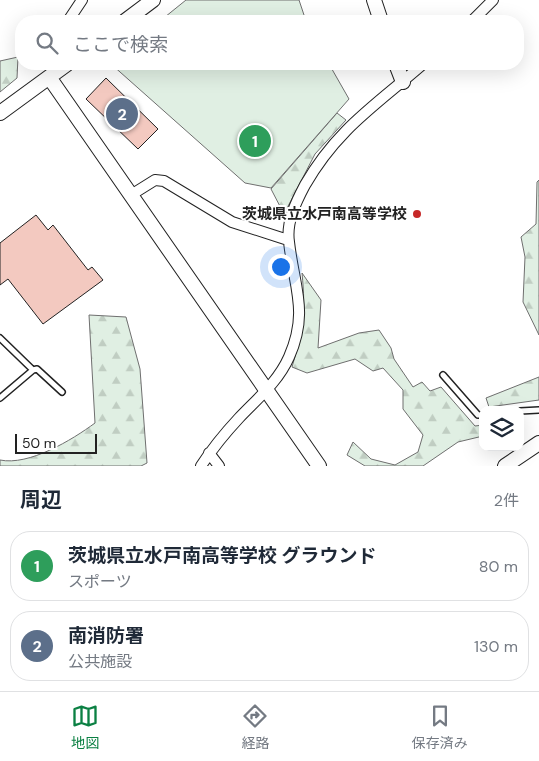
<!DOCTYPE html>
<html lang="ja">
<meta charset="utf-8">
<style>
body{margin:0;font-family:"DM Sans","Noto Sans JP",sans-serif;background:#f6f6f7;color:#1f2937}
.controls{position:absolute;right:15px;bottom:15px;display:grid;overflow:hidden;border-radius:10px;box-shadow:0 5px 20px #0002}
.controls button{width:45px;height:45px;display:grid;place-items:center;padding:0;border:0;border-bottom:1px solid #e0e1e3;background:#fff;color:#1f2937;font:25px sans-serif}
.scale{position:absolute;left:15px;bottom:12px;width:82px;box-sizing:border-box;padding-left:5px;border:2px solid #222;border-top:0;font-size:14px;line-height:18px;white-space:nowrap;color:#222;-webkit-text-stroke:4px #fff;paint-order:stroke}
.you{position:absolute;left:280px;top:266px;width:18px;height:18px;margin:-12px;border:4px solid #fff;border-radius:50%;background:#1a73e8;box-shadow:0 0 0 8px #1a73e833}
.badge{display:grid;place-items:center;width:32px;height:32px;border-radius:50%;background:#0b8043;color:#fff;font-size:16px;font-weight:700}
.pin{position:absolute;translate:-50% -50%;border:2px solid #fff;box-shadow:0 1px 5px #0006}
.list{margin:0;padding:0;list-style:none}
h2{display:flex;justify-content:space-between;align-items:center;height:65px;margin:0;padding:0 20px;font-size:21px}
h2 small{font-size:16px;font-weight:400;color:#747a83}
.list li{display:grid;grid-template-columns:32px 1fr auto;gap:15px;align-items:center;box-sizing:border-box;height:70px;margin:0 10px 10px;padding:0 10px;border:1px solid #e0e1e3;border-radius:20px}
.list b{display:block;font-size:19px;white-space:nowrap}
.list p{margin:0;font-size:16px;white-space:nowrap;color:#747a83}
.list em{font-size:16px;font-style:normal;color:#747a83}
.icon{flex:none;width:28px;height:28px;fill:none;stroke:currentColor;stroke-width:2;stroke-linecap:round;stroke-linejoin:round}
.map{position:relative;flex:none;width:539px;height:466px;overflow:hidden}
.search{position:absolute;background:#fff;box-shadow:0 5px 20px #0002;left:15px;right:15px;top:15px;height:55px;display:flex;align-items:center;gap:12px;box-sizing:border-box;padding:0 18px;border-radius:20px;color:#747a83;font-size:19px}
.sheet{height:225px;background:#fff}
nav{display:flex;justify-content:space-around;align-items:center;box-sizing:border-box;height:70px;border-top:1px solid #e0e1e3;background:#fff;font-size:14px;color:#747a83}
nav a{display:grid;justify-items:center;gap:2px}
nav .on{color:#0b8043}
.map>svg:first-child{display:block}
.forest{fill:url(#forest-firs);stroke:#6f6f6f}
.pitch{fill:#e0efe3;stroke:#6f6f6f}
.building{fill:#f3c9c0;stroke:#222}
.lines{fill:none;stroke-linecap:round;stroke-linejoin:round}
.lane-casing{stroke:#222;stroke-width:8}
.street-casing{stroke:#222;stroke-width:12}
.secondary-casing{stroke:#222;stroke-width:16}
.lane{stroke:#fff;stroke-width:5}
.street{stroke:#fff;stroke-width:10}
.secondary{stroke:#fff;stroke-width:14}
.poi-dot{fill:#c62828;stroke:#fff;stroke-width:2}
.labels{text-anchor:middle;stroke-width:4;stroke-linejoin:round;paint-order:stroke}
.poi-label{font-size:15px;font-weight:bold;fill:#222;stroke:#fff;text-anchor:end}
</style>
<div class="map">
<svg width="539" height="466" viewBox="0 0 539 466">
<defs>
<pattern id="forest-firs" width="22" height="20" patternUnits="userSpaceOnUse" patternTransform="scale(1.25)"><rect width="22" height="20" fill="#e0efe3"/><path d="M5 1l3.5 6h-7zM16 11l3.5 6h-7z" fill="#c0cdc2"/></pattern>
</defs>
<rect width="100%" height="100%" fill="#fff"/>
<path class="forest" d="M18,57L17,78L0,92V61Z
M337,113L346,120L315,154L284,214L271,189Z
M539,180V335L523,302L525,257L521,237L536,224L537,182Z
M302,273L321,300L318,348L359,333L379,330L391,348L394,359L413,387L422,382L430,391L441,387L475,426L483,425V436L458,442L423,466H365L347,455L353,442L371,459L395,465L418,452L423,435L403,409V390L383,368L373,371L355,359L307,373L292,367C303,329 306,313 302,273Z
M89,315L126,317L140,369L147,463L141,466H0V460C29,466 72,440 95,423Z
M539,377V400L489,407L486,398Z"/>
<path class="pitch" d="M186,0H299L306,21H160Z
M111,64H329L349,99L271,188L245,183Z"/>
<path class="building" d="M106,78L158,129L138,149L86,99Z
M36,215L48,230L53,225L88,270L92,267L103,280L43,324L8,279L0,285V243Z"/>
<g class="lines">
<g class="lane-casing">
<path id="lane" d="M0,338L33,370L37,369L62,392
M443,375L478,415H483
M0,398L33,370
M520,411L539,410"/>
</g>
<g class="street-casing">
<path id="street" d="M68,21L82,0
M472,21L493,0
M131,195L155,180L164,181L232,222L288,240
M209,453L219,466
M201,466C212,449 225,433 239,418C257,399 278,382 289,357C309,312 294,287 289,242C286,222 296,202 305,185C337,129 376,105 423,64"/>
</g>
<g class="secondary-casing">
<path id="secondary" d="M374,0L381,21
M125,21L153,0
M396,64L403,82
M49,77L319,466
M0,113L67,64
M505,466L539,443"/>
</g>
<use href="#lane" class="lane"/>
<use href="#street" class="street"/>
<use href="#secondary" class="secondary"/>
</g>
<circle class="poi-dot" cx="417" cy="214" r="5"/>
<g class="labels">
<g class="poi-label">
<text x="407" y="219">茨城県立水戸南高等学校</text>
</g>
</g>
</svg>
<div class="controls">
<button><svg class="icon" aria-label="layers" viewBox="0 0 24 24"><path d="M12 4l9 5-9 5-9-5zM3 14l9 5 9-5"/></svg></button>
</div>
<div class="scale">50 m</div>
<div class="you"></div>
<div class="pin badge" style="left:255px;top:141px;background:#2e9e5b">1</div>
<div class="pin badge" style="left:122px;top:114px;background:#5c6f8a">2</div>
<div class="search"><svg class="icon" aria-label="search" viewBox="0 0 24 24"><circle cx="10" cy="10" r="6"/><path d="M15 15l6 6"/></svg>ここで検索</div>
</div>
<section class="sheet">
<h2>周辺<small>2件</small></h2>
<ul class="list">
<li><span class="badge" style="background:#2e9e5b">1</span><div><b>茨城県立水戸南高等学校 グラウンド</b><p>スポーツ</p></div><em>80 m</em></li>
<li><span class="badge" style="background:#5c6f8a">2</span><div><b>南消防署</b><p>公共施設</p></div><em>130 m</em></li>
</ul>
</section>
<nav>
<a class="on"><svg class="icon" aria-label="map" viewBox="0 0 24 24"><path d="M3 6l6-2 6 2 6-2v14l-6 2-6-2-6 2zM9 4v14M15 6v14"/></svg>地図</a>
<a><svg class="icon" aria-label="directions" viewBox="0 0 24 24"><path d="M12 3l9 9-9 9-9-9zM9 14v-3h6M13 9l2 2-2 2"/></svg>経路</a>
<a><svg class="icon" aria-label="saved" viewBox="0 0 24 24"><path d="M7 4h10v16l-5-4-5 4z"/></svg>保存済み</a>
</nav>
